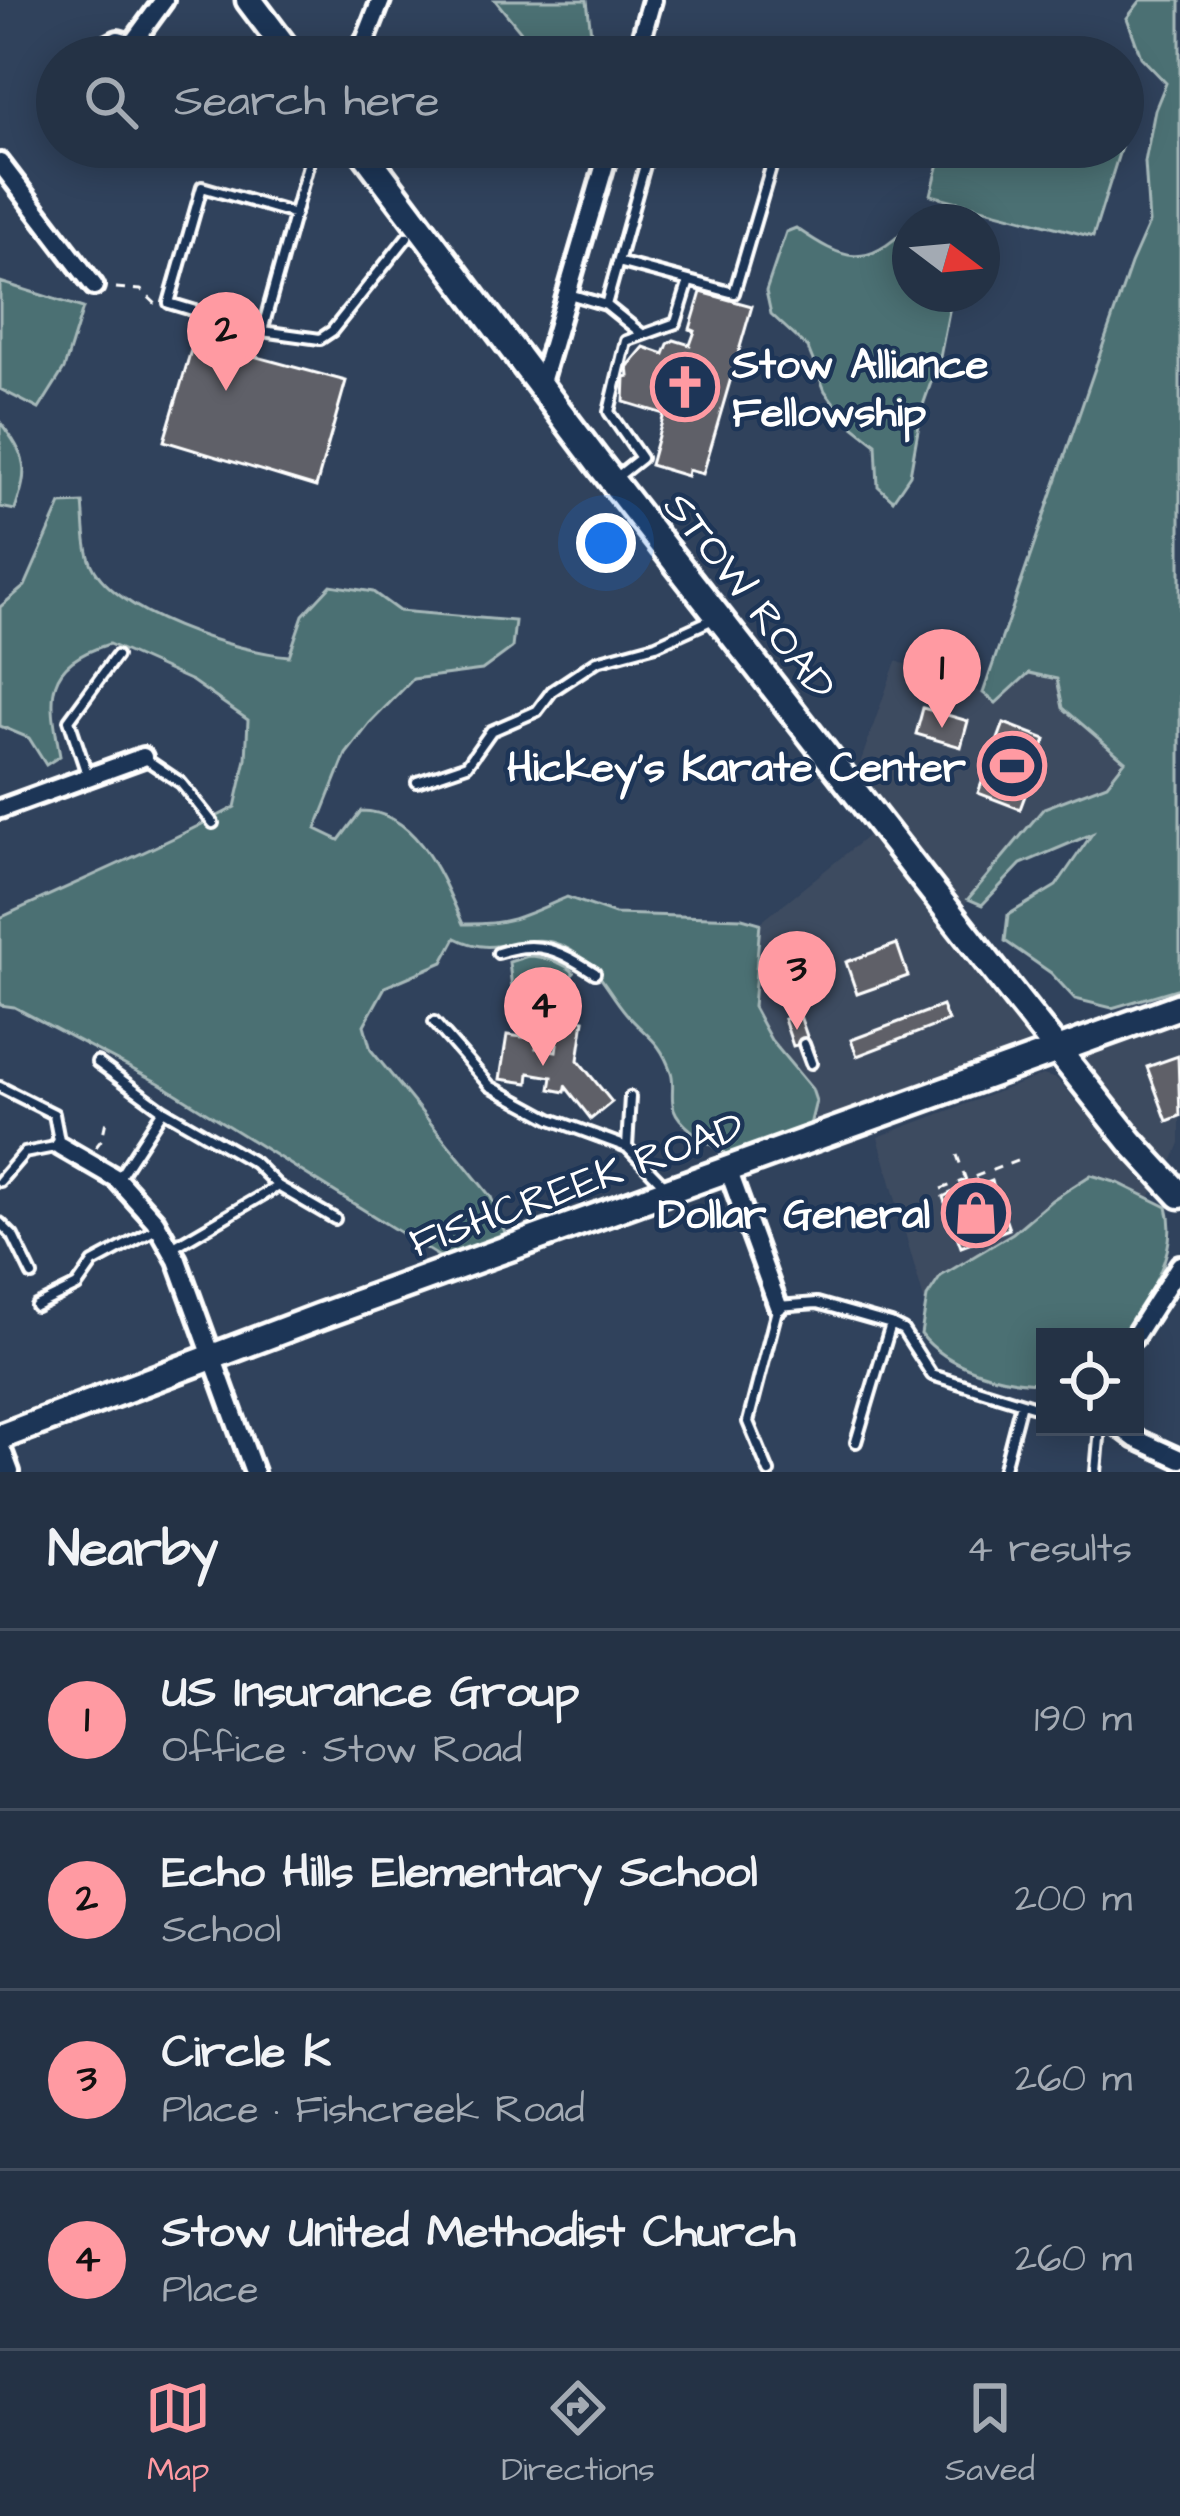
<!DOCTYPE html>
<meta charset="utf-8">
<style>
body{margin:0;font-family:"Architects Daughter",sans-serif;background:#303e50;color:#f1f3f6}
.controls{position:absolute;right:36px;bottom:36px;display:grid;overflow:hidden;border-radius:0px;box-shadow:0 6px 30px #0003}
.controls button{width:108px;height:108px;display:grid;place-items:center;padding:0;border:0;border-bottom:3px solid #414d5e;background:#243245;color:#f1f3f6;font:60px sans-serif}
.compass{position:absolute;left:892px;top:204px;width:108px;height:108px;border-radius:50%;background:#243245;box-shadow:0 6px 30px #0003;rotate:106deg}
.you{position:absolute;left:606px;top:543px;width:42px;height:42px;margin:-30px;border:9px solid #fff;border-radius:50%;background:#1a73e8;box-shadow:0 0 0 18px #1a73e833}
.badge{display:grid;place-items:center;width:78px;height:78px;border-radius:50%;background:#ff9aa2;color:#111;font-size:39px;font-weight:700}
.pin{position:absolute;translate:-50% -99px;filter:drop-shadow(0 3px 6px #0008)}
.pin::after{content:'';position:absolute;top:63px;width:42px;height:36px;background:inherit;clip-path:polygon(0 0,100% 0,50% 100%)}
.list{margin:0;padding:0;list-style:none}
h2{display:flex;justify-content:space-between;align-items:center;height:156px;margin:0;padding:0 48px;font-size:51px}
h2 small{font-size:39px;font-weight:400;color:#a3aab3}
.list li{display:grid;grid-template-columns:78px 1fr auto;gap:36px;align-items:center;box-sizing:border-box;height:180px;padding:0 48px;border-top:3px solid #414d5e}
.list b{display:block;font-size:45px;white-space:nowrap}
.list p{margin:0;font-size:39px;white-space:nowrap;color:#a3aab3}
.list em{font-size:39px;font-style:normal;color:#a3aab3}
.icon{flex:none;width:66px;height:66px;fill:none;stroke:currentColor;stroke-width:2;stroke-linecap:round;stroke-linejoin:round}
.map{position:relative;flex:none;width:1180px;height:1472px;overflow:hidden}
.search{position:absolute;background:#243245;box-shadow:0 6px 30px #0003;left:36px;right:36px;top:36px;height:132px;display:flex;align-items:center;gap:30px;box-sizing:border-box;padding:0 42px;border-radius:66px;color:#a3aab3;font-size:45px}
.sheet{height:876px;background:#243245}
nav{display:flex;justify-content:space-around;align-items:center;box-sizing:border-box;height:168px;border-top:3px solid #414d5e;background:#243245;font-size:33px;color:#a3aab3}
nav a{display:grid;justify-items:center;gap:6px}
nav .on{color:#ff9aa2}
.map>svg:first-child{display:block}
.built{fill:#3e4b60}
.green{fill:#4c7073;stroke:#a6b8b9;stroke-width:3}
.building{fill:#5e6168;stroke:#fff;stroke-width:3}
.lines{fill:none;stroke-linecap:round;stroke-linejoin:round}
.lane-casing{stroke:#fff;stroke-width:16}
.street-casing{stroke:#fff;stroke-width:26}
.secondary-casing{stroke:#fff;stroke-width:33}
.path{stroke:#fff;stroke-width:3;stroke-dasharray:9 9;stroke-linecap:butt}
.lane{stroke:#1d3557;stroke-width:8}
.street{stroke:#1d3557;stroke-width:16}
.secondary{stroke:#1d3557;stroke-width:24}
.labels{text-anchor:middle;stroke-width:9;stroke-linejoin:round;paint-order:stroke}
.poi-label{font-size:42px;font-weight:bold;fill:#fff;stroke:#1d3557;text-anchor:end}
.street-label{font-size:42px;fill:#fff;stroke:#1d3557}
</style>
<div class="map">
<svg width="1180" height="1472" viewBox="0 0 1180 1472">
<rect width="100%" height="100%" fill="#30425c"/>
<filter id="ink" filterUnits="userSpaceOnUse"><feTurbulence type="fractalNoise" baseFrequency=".00833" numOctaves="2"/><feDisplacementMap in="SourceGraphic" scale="24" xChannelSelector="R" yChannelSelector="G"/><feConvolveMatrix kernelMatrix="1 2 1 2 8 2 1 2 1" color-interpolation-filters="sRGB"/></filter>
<g filter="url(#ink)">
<path class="built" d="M896,661L983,693L996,703L1029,673L1057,679L1075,721L1098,735L1126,761L1107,784L1079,796L978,884L958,914L856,775Z
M875,830L1052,1049L809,1129L812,1089L771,1040L753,1007L760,923Z
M1180,1011V1143L1173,1160L1161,1163L1067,1054Z
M1043,1075L1057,1079L1154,1191L1148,1198L1091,1176L1052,1200L1013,1233L941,1276L927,1297L926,1307L878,1137Z"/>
<path class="green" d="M495,0H587L592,42L535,49Z
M1141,0H1180V988L1112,1008L1075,999L1051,973L1005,941L1008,915L1056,886L1092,834L1021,864L982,905L968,899L1044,808L1107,784L1125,761L1063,708L1057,679L1029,673L996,703L983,693L1131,264L1149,223L1145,162L1155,110L1166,83L1141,57L1127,18Z
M943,147H1121L1093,237L931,195Z
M910,225V294H951V301L940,357L922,408L910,475L893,500L878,486L876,444L848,422L825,391L808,348L771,314L766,291L786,232L796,228C845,261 865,270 910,225Z
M0,282L83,308L64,369L39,409L0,389Z
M0,422C28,458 29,469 15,510L0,507Z
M83,503C85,521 84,543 90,560C108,613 238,652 289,656L303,615L331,585L373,592L399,611L515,621L512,648L482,670L413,679L370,723L346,754L316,829L339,840L361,811C418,811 443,880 463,924C510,925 527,915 567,897L615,914L742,918L760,923L753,1007L771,1040L812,1089L816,1101L809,1129L731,1157C714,1145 681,1129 674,1109C670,1097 675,1083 671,1072C659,1038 646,1037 626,1013C609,993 601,972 579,956C529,918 506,964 456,938L443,962L385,987L364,1025L371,1050L491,1197L508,1240L443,1259L159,1083L14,1007L0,1005V918C78,881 159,848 235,807L246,759L248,720L192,681L109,644C42,665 49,696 60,756L46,765L29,738L0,726V607L25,586L61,504Z
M528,956C542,956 566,963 574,973L569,978L576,981L568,1004L512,988L509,962Z
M1091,1175L1118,1183L1167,1207C1180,1253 1147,1299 1121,1337H1045V1383C1003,1383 947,1368 921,1334L927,1297L941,1276L1013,1233L1052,1200Z"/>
<path class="building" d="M701,292L752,306L703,474L688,470L687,476L650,465L664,414L624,402L625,377L629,376L628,366L644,347L664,354L668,344L674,340L690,345L695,331L690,329Z
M194,340L346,381L316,487L164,441Z
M923,708L968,721L961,747L916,734Z
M1004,723L1046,739L1020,809L978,793Z
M897,944L908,976L857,994L846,962Z
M942,1006L948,1021L857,1056L851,1040Z
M799,1013L809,1042L793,1046L784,1019Z
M561,1017L584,1020L578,1060L612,1102L591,1119L566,1087L565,1092L550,1089L552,1077L529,1073L528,1083L500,1079L507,1035L538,1039L536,1048L556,1051Z
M1178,1056L1180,1116L1167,1121L1147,1067Z
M976,1180L979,1186L992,1181L1009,1229L961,1247L943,1197Z"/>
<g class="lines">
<g class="lane-casing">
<path id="lane" d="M313,147L262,331L320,339L332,331L407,237
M650,147L618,262L734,293L777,147
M569,294L606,305L618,262
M606,305L642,334
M262,331L169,303L202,187L295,214
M617,477L641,458L609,412L626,341L676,323L689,281
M144,758L181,783L213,823
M88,777L69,720L116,656
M417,782L467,765L491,731L537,711L552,691L597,661L656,645L711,620
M498,953C539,939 560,951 595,973
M782,971L793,1015
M434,1022L490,1086L551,1119L627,1147L665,1186
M804,1044L811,1063
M97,1062L163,1110L255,1163L278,1186L172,1248
M0,1087L54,1114L60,1146L24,1153L0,1181
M627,1147L630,1097
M118,1179L163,1110
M278,1186L335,1219
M0,1223L13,1236L32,1275
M36,1306L77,1286L93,1263L158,1228
M856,1442L891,1324
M769,1472L748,1422L778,1306L817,1303L891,1324L903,1330L932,1375L1045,1410
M1003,1472L1021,1403
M1096,1472L1100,1427"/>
</g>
<g class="street-casing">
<path id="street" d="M132,44L164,0
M102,57L105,47L118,40L132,44L138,57
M351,57L365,41L381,0
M636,57L652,0
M0,163L94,286
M540,386L610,147
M0,809L143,757
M60,1146L117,1179L155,1221L177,1260L254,1472
M728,1169L778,1306
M1134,1337L1180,1265
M1120,1427L1136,1439L1180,1459
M0,1445L10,1472"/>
</g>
<g class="secondary-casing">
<path id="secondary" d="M249,0L292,57
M360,147L599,464L1020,1003L1131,1142L1180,1195
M0,1437L318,1317L1180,1006"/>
</g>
<path class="path" d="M116,288L141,290L160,308
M96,1147L102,1139L106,1121
M957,1155L967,1183
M941,1189L1025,1158"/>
<use href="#lane" class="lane"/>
<use href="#street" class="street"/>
<use href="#secondary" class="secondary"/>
</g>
</g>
<defs>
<g id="church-ring" transform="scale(3.45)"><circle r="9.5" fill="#1d3557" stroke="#ff9aa2" stroke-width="1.5"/><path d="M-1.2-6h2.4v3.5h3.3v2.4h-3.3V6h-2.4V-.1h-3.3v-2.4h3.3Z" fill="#ff9aa2"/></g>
<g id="stadium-ring" transform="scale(3.45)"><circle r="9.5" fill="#1d3557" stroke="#ff9aa2" stroke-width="1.5"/><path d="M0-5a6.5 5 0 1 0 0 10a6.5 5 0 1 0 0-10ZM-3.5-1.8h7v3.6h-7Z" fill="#ff9aa2"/></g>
<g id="shop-ring" transform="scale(3.45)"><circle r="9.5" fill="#1d3557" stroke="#ff9aa2" stroke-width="1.5"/><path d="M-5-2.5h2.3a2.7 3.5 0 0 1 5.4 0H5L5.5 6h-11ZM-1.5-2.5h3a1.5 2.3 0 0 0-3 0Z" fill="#ff9aa2"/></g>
</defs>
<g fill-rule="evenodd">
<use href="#church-ring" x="685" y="387"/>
<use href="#stadium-ring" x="1012" y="766"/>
<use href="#shop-ring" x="976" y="1213"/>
</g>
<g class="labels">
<g class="poi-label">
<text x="732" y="378" text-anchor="start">Stow Alliance<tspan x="732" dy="48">Fellowship</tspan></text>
<text x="966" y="781">Hickey's Karate Center</text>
<text x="930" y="1228">Dollar General</text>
</g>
<g class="street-label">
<text transform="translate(751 595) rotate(52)" y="15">STOW ROAD</text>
<text transform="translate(576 1183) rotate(-20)" y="15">FISHCREEK ROAD</text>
</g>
</g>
</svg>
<div class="controls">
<button><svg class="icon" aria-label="locate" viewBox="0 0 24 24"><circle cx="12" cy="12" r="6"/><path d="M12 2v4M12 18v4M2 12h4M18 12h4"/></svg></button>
</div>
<svg class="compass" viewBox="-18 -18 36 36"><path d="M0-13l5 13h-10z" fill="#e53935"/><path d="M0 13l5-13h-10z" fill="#a3aab3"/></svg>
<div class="you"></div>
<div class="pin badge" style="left:942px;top:728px">1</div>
<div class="pin badge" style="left:226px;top:391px">2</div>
<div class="pin badge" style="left:797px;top:1030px">3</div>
<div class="pin badge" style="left:543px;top:1066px">4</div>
<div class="search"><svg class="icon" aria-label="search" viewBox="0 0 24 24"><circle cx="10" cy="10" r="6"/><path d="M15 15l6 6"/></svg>Search here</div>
</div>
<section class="sheet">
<h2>Nearby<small>4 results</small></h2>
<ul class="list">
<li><span class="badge">1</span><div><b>US Insurance Group</b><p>Office · Stow Road</p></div><em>190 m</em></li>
<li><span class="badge">2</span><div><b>Echo Hills Elementary School</b><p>School</p></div><em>200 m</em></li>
<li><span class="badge">3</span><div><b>Circle K</b><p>Place · Fishcreek Road</p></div><em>260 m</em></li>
<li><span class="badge">4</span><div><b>Stow United Methodist Church</b><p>Place</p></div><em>260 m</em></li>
</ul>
</section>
<nav>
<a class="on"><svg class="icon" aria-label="map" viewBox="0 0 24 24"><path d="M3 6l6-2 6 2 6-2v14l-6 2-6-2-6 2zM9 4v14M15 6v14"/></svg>Map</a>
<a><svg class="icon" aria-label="directions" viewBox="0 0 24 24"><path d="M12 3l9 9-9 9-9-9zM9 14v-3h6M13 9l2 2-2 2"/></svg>Directions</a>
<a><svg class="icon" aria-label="saved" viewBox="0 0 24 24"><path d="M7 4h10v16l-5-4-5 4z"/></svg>Saved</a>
</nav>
